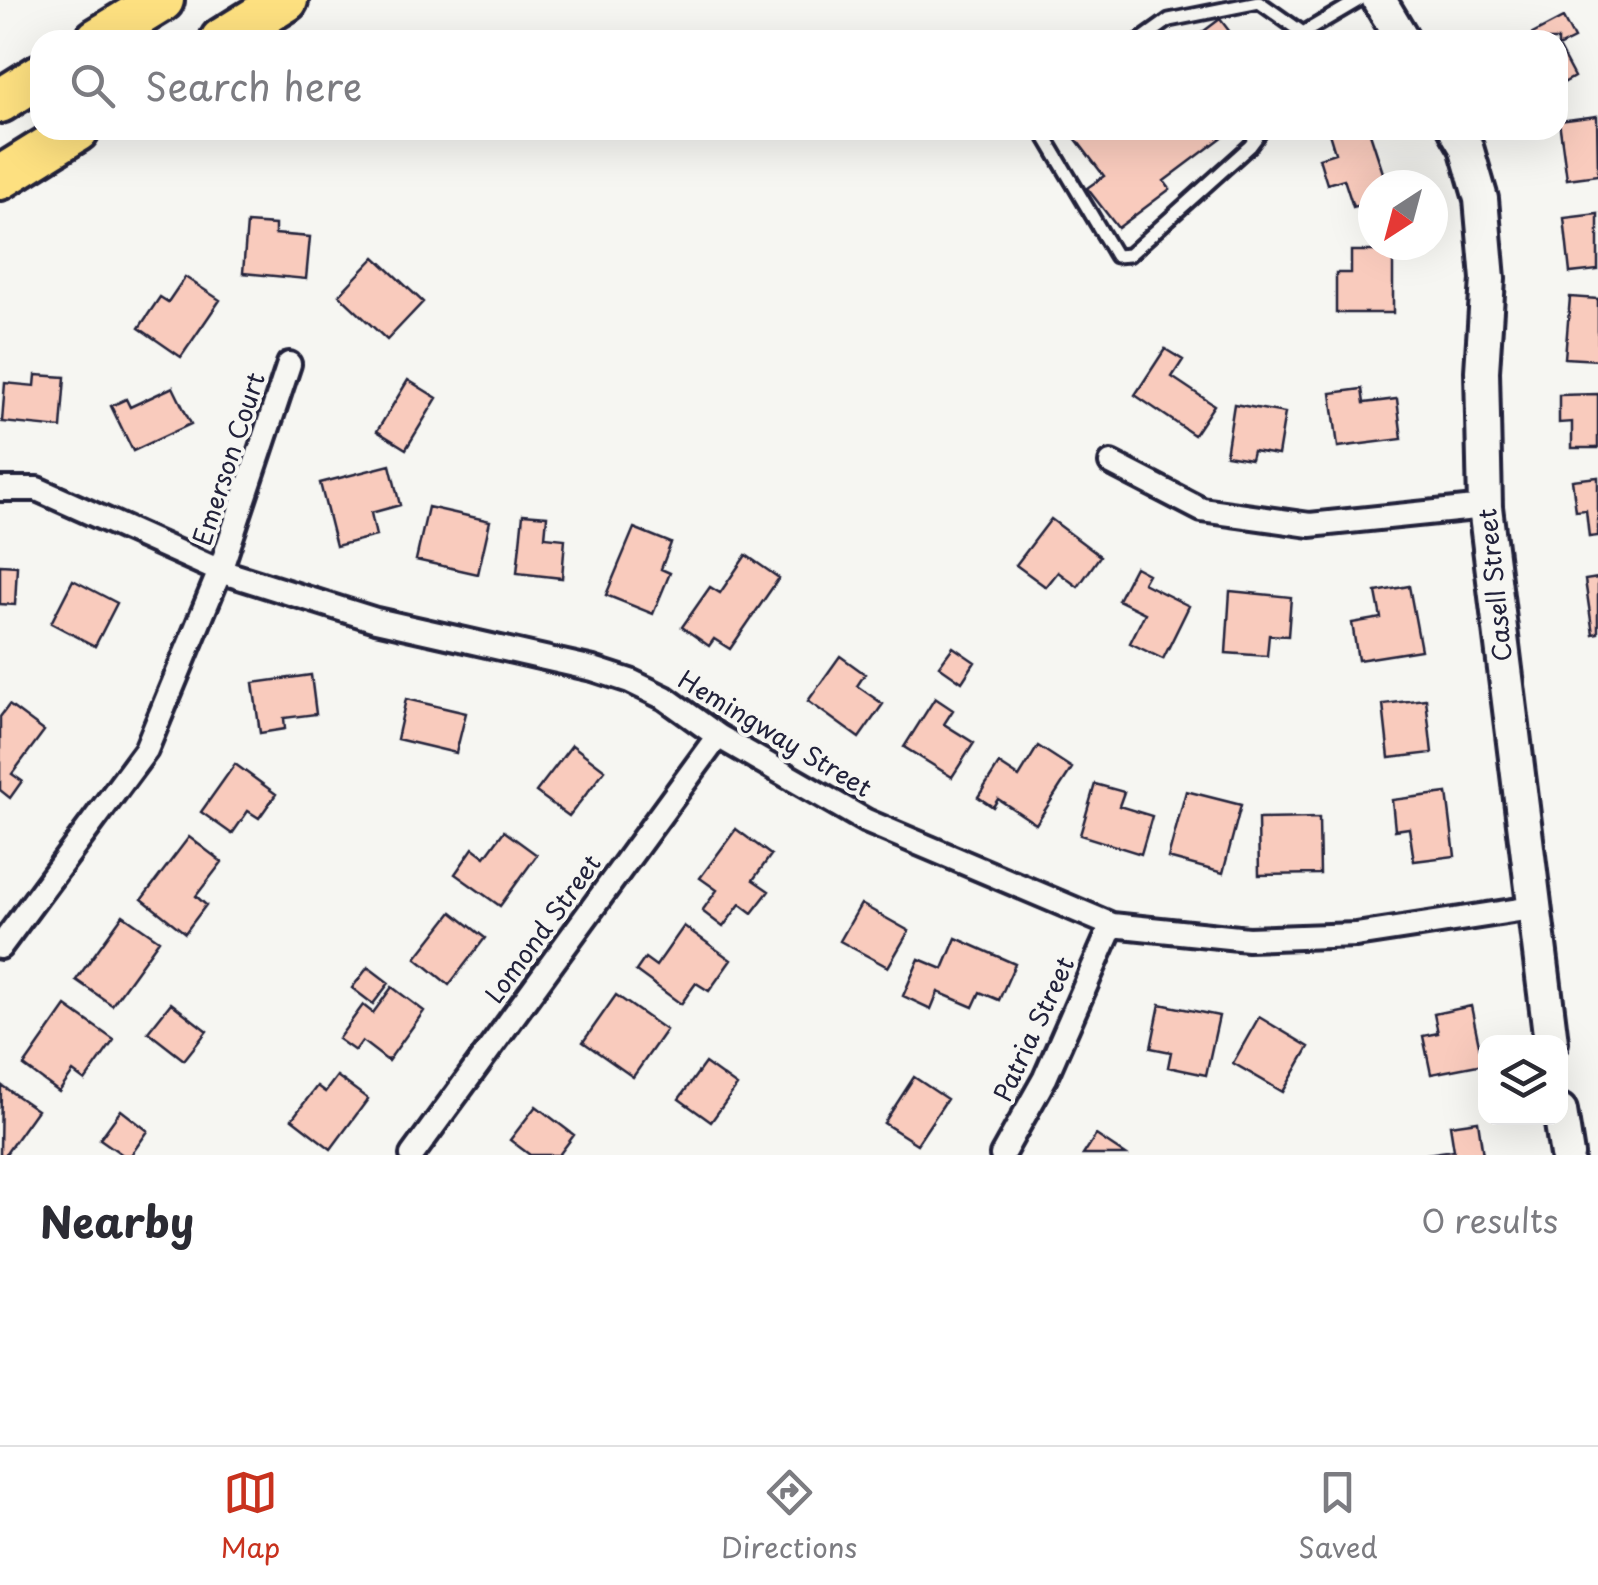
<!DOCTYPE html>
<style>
body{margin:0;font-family:"Playpen Sans",sans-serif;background:#f7f7f7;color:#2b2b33}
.controls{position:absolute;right:30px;bottom:30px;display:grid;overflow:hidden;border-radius:20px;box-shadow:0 10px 40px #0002}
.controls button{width:90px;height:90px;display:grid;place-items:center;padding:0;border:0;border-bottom:2px solid #e1e1e2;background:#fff;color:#2b2b33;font:50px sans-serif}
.compass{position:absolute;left:1358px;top:170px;width:90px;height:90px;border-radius:50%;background:#fff;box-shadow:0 10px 40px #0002;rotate:216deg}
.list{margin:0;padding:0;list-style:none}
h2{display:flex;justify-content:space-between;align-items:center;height:130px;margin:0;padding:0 40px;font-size:42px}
h2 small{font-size:32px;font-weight:400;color:#7c7c81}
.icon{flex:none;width:55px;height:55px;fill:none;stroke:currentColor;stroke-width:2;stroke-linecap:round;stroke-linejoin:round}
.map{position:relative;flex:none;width:1598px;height:1155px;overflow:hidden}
.search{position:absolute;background:#fff;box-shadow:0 10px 40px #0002;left:30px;right:30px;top:30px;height:110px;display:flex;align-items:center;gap:25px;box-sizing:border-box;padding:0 35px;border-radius:30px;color:#7c7c81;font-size:38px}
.sheet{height:290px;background:#fff}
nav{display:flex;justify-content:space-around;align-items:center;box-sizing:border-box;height:140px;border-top:2px solid #e1e1e2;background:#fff;font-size:28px;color:#7c7c81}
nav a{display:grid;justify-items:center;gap:5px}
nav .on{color:#c8321e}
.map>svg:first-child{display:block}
.building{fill:#f9cbbd;stroke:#22223b;stroke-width:2.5}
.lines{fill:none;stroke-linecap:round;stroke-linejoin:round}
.lane-casing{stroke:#22223b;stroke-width:19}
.street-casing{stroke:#22223b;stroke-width:30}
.secondary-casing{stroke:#22223b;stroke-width:40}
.highway-casing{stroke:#22223b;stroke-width:50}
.lane{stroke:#f6f6f2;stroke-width:11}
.street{stroke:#f6f6f2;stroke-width:22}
.secondary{stroke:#f6f6f2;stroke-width:32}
.highway{stroke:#fde080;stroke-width:42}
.labels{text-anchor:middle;stroke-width:8;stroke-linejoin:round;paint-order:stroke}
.street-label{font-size:25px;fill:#22223b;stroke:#f6f6f2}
</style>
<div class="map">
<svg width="1598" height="1155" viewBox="0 0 1598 1155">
<rect width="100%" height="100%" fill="#f6f6f2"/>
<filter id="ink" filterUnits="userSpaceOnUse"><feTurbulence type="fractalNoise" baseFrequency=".01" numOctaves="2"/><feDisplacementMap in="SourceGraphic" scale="20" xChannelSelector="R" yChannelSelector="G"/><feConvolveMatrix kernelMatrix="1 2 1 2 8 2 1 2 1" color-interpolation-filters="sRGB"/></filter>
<g filter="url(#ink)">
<path class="building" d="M1563,18L1574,39L1558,47L1574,77L1558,86V40H1521Z
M1220,19L1236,40H1192Z
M1597,116L1598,175L1567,179L1559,121Z
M1069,130H1232L1164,181L1170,189L1118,228L1087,188L1104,176Z
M1328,130H1369L1387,185H1373V201L1353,207L1344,179L1327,184L1319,158L1335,153Z
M1598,214V270L1570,273L1564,218Z
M247,223L275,225V234L310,237L306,279L243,273Z
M1351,251H1393V313H1336V273H1351Z
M375,257L423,302L387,340L339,295Z
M185,277L220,300L181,357L139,328L160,297L168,302Z
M1570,297L1598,299V360L1565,358Z
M1165,349L1183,360L1172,377L1214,405L1194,435L1135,395Z
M36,375L65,377L61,428L2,422L5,383L35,386Z
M408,380L437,398L406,449L377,431Z
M173,387L191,424L133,451L111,406L126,399L130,407Z
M1362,389L1364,403L1397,399L1402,439L1338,447L1331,393Z
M1598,394V448H1572V422L1559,423V395Z
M1234,404L1285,413L1278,455L1253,451L1251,459L1226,455Z
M390,465L400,505L371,513L376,536L336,546L320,483Z
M1598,477V536L1589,537L1586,510L1576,511L1572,480Z
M428,507L490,521L478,574L416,560Z
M523,514L547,516L545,537L565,539L562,578L517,573Z
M1051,519L1100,556L1078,587L1058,572L1046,587L1016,565Z
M634,528L671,543L661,569L670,573L653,614L606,595Z
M746,555L779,578L730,649L714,639L709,646L682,627L710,587L720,593Z
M0,565L17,566L15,605L0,604Z
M1135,567L1148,574L1143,583L1189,606L1163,659L1130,643L1145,613L1118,600Z
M1598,578V633L1593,634L1585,580Z
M73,580L117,603L95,646L51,623Z
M1409,586L1421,650L1358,660L1352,623L1381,618L1376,592Z
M1230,591L1291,597L1288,636L1269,635L1267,656L1226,653Z
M953,647L975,662L962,682L939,666Z
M840,656L865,674L857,686L883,704L859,738L808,701Z
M311,675L316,714L284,718L285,729L260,733L253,683Z
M935,698L953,710L944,724L974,743L952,777L904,747Z
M406,699L466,713L456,753L397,739Z
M1426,699L1432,753L1389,758L1383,704Z
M9,705L44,731L12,774L22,781L10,798L0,790V717Z
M572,745L605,770L569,816L536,792Z
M1038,746L1072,768L1036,824L998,799L993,807L978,797L999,764L1019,777Z
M235,764L276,794L259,818L248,811L232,834L201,812Z
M1095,784L1124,792L1119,806L1152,816L1141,854L1080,835Z
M1186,791L1241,805L1223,873L1168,858Z
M1447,793L1455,856L1414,861L1409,828L1395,830L1392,800Z
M1319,818L1320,874L1259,875L1258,819Z
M736,829L771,855L753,880L769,891L752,913L740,904L723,927L702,911L717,890L700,878Z
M504,831L537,855L500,906L455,874L473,848L485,857Z
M189,837L222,862L196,896L206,905L185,933L142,899Z
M861,904L909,931L888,967L840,941Z
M452,912L485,938L449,985L416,958Z
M123,915L159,940L112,1005L76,980Z
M684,926L731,960L709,991L696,983L681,1004L636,971L645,958L656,966Z
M956,938L1015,964L999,1000L980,992L973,1007L938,992L931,1009L903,996L919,959L943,969Z
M368,967L389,983L373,1004L352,988Z
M392,987L424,1011L388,1061L362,1041L355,1051L338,1039L363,1005L373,1013Z
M616,995L666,1030L633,1077L583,1042Z
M171,1003L207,1031L184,1060L148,1032Z
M1160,1004L1219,1016L1206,1075L1168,1067L1171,1052L1151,1048Z
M66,1006L114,1040L85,1081L73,1072L59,1092L24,1066Z
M1471,1006L1483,1064L1431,1074L1423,1036L1438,1033L1434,1014Z
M1259,1017L1309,1047L1283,1092L1233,1063Z
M705,1063L737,1086L711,1122L679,1099Z
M337,1076L368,1099L331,1149L292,1119L317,1086L325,1092Z
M914,1077L947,1099L917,1144L884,1123Z
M1,1085L37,1110L5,1155H0Z
M536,1106L574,1135L559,1155H530L510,1140Z
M121,1110L148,1131L131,1155H123L100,1139Z
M1478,1121L1483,1155H1420L1454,1150L1450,1125Z
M1096,1135L1126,1155H1083Z"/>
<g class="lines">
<g class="lane-casing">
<path id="lane" d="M1303,33L1359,0
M1141,40L1169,20L1259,2L1303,33
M1041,130L1116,256L1129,255L1250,146L1262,130"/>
</g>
<g class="street-casing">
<path id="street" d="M1111,463L1202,510L1310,525L1485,507
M0,489H37L220,571L376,620L593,669L630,681L665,698L718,736L866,821L1112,925L1248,939L1356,935L1532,908
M0,947L146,750L220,571L289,364
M412,1155L718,736
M1002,1155L1045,1078L1112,925"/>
</g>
<g class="secondary-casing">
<path id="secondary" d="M1379,0L1403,40
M1456,130L1466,147L1481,199L1488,279L1482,371L1485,507L1551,1042
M1560,1111L1567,1155"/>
</g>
<g class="highway-casing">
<path id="highway" d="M97,40L162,0
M222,40L286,0
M0,101L40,76
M0,178L77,130"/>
</g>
<use href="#lane" class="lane"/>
<use href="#street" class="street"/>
<use href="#secondary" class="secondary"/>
<use href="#highway" class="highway"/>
</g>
</g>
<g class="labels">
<g class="street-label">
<text transform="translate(229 459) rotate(-72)" y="9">Emerson Court</text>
<text transform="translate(1495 585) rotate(-96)" y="9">Casell Street</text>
<text transform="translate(775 734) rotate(31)" y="9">Hemingway Street</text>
<text transform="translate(543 929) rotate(-54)" y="9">Lomond Street</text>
<text transform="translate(1034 1029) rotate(-65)" y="9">Patria Street</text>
</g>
</g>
</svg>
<div class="controls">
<button><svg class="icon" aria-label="layers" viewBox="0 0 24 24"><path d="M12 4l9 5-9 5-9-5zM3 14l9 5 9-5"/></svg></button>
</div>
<svg class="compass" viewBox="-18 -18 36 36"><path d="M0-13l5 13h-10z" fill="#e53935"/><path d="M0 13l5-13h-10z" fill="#7c7c81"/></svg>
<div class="search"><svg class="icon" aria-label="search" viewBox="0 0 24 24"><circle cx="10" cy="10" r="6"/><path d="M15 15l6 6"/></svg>Search here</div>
</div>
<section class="sheet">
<h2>Nearby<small>0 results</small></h2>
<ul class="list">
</ul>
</section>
<nav>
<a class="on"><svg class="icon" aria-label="map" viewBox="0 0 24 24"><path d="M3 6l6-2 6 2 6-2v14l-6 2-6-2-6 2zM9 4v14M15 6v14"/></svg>Map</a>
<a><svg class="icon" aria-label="directions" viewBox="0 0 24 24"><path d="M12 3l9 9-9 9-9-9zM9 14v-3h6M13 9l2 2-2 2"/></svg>Directions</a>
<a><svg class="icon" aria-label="saved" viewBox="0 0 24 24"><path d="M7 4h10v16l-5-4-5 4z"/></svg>Saved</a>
</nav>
